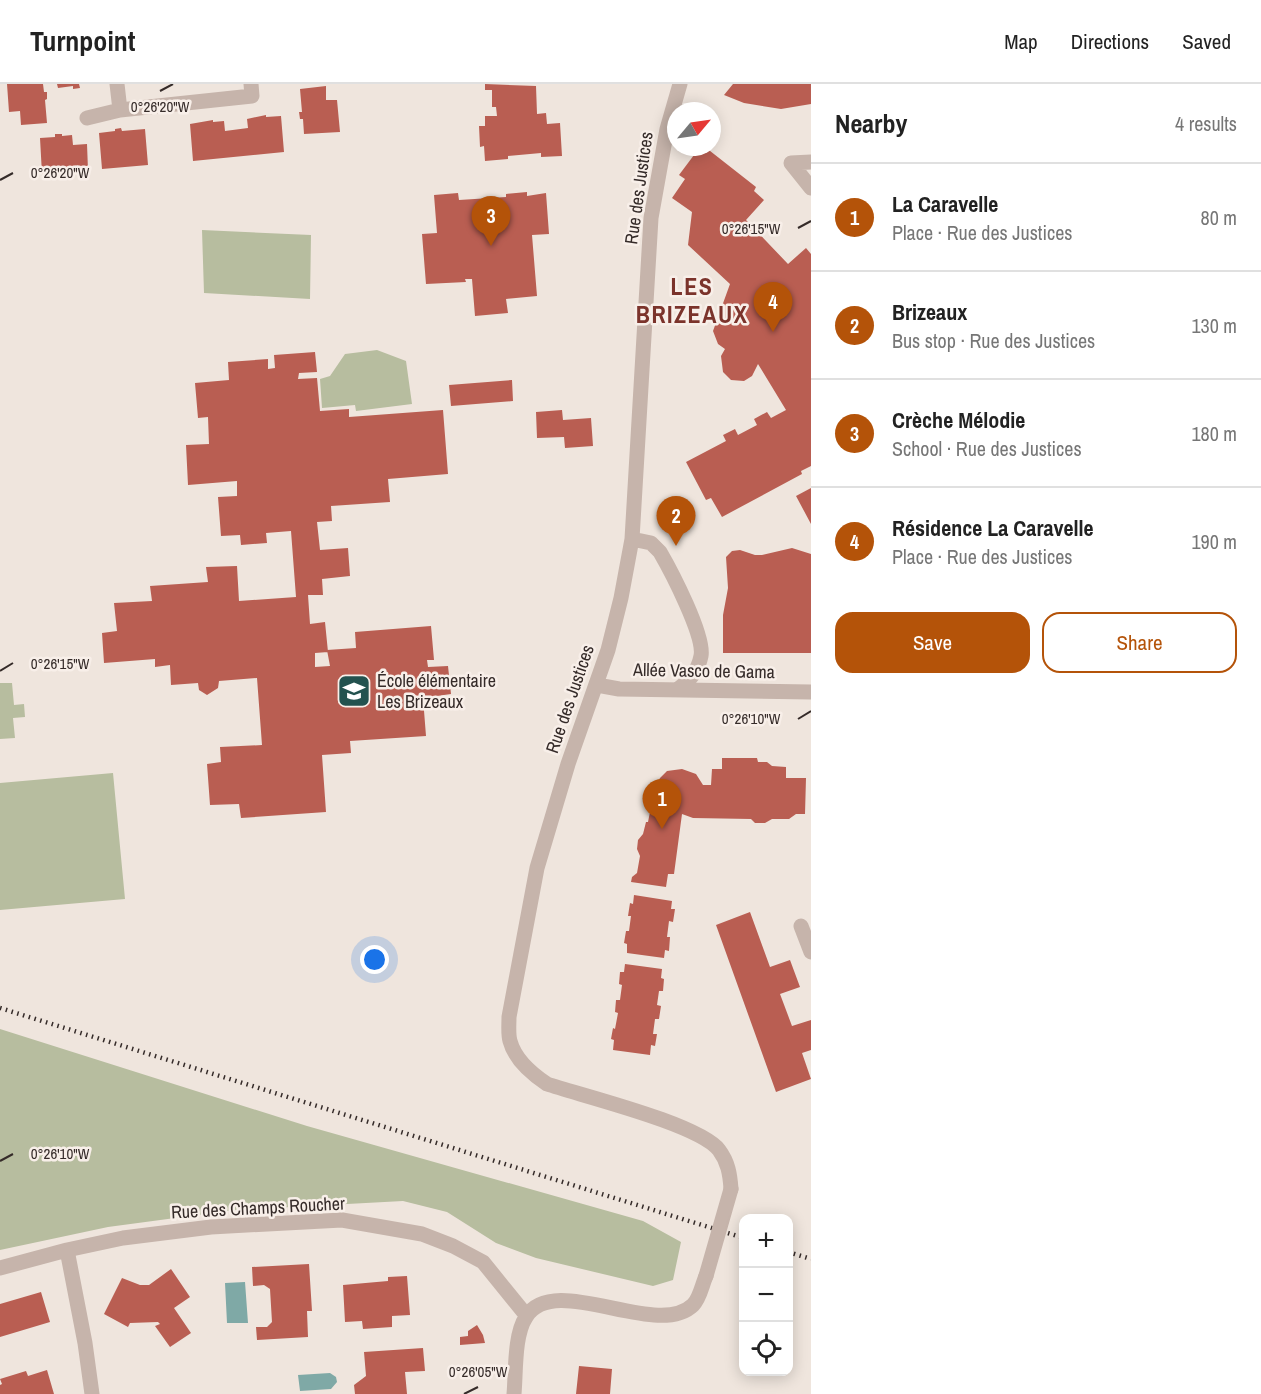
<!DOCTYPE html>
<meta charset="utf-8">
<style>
body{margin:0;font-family:"Archivo Narrow",sans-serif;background:#f6f6f6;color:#222}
.controls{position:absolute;right:18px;bottom:18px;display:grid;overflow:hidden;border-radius:12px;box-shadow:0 3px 15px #0003}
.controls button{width:54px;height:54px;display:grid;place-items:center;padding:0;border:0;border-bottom:2px solid #e0e0e0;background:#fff;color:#222;font:30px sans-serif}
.compass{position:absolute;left:667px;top:18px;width:54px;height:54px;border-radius:50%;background:#fff;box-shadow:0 3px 15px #0003;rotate:61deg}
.you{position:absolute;left:375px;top:876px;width:21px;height:21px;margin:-15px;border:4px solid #fff;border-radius:50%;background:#1a73e8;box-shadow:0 0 0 9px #1a73e833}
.badge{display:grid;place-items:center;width:39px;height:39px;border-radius:50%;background:#b45309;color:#fff;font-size:20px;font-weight:700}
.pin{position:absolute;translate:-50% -50px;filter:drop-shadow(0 2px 3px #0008)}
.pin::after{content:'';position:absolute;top:32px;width:21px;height:18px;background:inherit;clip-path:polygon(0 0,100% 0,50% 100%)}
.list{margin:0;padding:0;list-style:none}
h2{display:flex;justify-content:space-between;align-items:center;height:78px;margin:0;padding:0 24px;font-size:26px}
h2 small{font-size:20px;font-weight:400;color:#767676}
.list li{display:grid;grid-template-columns:39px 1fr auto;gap:18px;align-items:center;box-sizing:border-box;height:108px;padding:0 24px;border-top:2px solid #e0e0e0}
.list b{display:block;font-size:22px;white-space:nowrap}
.list p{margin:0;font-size:20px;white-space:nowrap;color:#767676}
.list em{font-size:20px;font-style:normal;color:#767676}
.actions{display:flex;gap:12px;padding:18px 24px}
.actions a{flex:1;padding:14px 0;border:2px solid #b45309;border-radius:18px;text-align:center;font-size:21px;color:#b45309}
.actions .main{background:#b45309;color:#fff}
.icon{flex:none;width:33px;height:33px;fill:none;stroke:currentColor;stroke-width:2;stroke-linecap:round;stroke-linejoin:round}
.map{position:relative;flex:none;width:811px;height:1310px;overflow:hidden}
header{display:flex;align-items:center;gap:36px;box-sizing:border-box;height:84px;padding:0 30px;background:#fff;border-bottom:2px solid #e0e0e0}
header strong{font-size:28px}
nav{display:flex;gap:33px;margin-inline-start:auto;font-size:21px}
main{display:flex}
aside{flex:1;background:#fff}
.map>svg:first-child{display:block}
.green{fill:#b7bd9f}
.water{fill:#7fa9a6}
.building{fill:#b95e52}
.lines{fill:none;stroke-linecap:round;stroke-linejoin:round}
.minor{stroke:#c6b4ab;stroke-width:15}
.rail{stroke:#352b29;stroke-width:4.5;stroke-dasharray:1.5 4.5;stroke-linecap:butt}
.minor-bridge{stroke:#c6b4ab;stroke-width:15}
.ticks{fill:none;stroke:#352b29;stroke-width:2}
.labels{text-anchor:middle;stroke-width:5;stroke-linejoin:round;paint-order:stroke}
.street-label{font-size:18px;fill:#352b29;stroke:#f8efe9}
.poi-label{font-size:18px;fill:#352b29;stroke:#f8efe9;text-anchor:start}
.district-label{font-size:24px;font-weight:bold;letter-spacing:1.5px;fill:#7b332b;stroke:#f8efe9}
.ticks-label{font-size:15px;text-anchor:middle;fill:#352b29;stroke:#f8efe9;stroke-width:5;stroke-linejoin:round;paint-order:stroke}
</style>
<header>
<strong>Turnpoint</strong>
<nav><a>Map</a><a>Directions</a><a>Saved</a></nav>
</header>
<main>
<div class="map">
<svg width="811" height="1310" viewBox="0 0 811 1310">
<rect width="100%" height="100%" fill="#efe5dd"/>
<path class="green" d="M202,146L311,151L310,215L204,209Z
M377,266L406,277L412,320L356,327L355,321L322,324L320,295L330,292L345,270Z
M0,599H12L14,621L24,620L25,633L13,634L15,654L0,655Z
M113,689L125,815L0,826V699Z
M0,945L307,1042L643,1137L681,1158L673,1196L653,1202L536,1174L496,1159L447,1128L403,1117L235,1126L108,1143L0,1166Z"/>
<path class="water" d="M245,1198L248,1239H227L225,1199Z
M330,1289L336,1293L337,1298L331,1305L300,1307L298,1291Z"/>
<path class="building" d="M7,0H43L44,8H47V15L45,16L47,39L21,41L20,27L9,28Z
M57,0H79L80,4L73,5V2L58,4Z
M485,0L536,2L537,30L546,29L547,40L560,39L562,72L541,73V69L508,72V75L485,77L484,62L480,63L479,42H485V32H497L496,23H492V6H485Z
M733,0H811V20L781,25L744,19L724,11Z
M326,2V16H337L340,48L304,50L303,35H300L299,28H302L300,5Z
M266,31V33L281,32L284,68L193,77L190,40L213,36V38L224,37L225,47L248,44L247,35Z
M121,44L122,47L145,45L148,81L102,85L99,49L115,47V45Z
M55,50H62V52L72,51L73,61L87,60L88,86L42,90L40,54L55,53Z
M700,63H705L756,103L754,107L764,116L746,136L788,180L806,164L811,170V382L801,387L802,390L722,433L711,414L706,416L686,378L726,357L723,351L735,345L738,351L757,341L754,335L767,328L771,334L786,326L758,280L752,292L744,297L731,296L723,288L721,272L725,265L718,260L713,247L730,200L688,161L692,128L672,114L685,95L679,91Z
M527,108V112L546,109L549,150L532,151L537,212L506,215L508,229L475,232L472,195H465L466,198L426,200L422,150L437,149L434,111L458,109L459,116L506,113V110Z
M315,268L317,288L299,289L298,295L317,294L320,327L349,325V333L443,326L448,390L388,395L390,418L331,422L332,437L317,438L320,466L348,464L350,492L322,495L323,511H308L310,540L325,538L328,568L315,569V583L330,582L327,566L356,564L355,548L431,542L434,576H427L428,583L448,582L451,610L423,614L426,652L350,657L351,669L322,671L326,728L241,734L239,720L210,721L207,680L221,678L220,663L262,661L257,594L219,597L218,604L207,611L199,606L198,599L171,601L170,581L155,583V575L104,579L102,549L117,547L114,519L152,517L150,502L208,498L206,483L237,482L239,517L296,513L291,447L266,449L267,459L241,461L240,451L221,452L218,413L237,412V397L188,401L186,361L209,360L208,333L198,334L195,299L229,296L228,278L268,275V285L275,284L274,271Z
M512,296L513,317L451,322L449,301Z
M562,326L563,336L591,334L593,362L565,364L564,353L537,354L536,328Z
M811,404V440L796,412Z
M792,464L811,470V569H723V531L728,504L726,473L732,467L740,466L755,471H762Z
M722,674H757L758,678H767L772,682L786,683V694H806L805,730H796L789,735H772L765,739H755L751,735L693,734L682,730L674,790H668L666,803L631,798L632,793L637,789L640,772L637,765L638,756L643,750L646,738H648L655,703L660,694L667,687L682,685L696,690L703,701H711L712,685H722Z
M634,811L672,817L671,825H675L673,838L669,837L667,853H670L669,867L665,866L664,874L627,869V860L624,859L626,847H629L631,832H628L630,819L633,820Z
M750,828L770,883L790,876L800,903L780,910L792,942L811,936V966L802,969L811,995L776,1008L716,841Z
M625,880L662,885L661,894L664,895L663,907H659L657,921L661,922L659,935H655L653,950H657L655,962L651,961L650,971L613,966L614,956L611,955L613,944L615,945L618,929L615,928L616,916H620L622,901L619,900L620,888H624Z
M309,1180L312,1227H307L308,1253L257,1256L256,1243H267L272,1238L270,1205L264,1201L253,1202L252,1183Z
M171,1185L190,1213L174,1224L191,1249L170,1263L155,1242L160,1240L158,1238L130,1239L128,1243L104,1230L122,1194L140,1201H149Z
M407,1192L410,1231L392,1232V1243L363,1245L362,1237L345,1238L343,1201L388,1197V1193Z
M41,1208L50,1238L0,1253V1220Z
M477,1241L483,1251L485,1259L460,1261V1253L468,1252V1247Z
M423,1264L425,1287L405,1288L407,1310H355L354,1301L366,1292L364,1268Z
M579,1282L612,1285L610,1310H576Z
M47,1286L54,1310H0V1301L2,1300L0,1295L26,1287L28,1292Z"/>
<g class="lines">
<path class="minor" d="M117,0L120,26L252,12L251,0
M680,0L667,45L651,134L632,455L621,514L608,566L568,680L537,784L509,933C509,941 508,950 510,957C515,976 532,990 547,1000C583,1012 699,1040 719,1066C728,1078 730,1090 731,1105
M87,34L120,26
M811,78L791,79L811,104
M632,455L651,459L660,468C671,487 705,552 701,572C698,587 690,596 678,605
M597,601L619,605L811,608
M801,842L811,868
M67,1166L85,1259L92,1310
M0,1184L67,1166L123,1154L211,1143L342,1136L422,1150L453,1162L483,1178L526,1231
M514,1310C516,1288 514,1251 526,1233C554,1187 657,1256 693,1221C700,1214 702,1201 706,1192"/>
<path class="rail" d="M0,924L744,1154
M788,1168L811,1175"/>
<path class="minor-bridge" d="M706,1192L731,1105"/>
</g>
<path class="ticks" d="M160,7L173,0M0,96L13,89M798,144L811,137M0,587L13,579M798,635L811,627M0,1077L13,1070M464,1310L478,1303"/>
<defs>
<g id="school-square" transform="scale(1.725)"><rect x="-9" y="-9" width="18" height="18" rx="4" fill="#23524f" stroke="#f8efe9"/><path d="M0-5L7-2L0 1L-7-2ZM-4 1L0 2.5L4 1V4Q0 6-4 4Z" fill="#fff"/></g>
</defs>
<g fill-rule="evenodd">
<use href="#school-square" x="354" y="607"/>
</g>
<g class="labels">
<g class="street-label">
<text transform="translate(639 104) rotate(-82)" y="6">Rue des Justices</text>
<text transform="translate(704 587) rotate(1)" y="6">Allée Vasco de Gama</text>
<text transform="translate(570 615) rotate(-71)" y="6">Rue des Justices</text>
<text transform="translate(258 1124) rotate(-3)" y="6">Rue des Champs Roucher</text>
</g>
<g class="poi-label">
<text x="377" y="603">École élémentaire<tspan x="377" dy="21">Les Brizeaux</tspan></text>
</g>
<g class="district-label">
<text x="692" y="211">LES<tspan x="692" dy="28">BRIZEAUX</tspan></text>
</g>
</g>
<g class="ticks-label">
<text x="160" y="28">0°26'20"W</text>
<text x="60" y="94">0°26'20"W</text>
<text x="751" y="150">0°26'15"W</text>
<text x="60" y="585">0°26'15"W</text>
<text x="751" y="640">0°26'10"W</text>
<text x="60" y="1075">0°26'10"W</text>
<text x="478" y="1293">0°26'05"W</text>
</g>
</svg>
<div class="controls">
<button>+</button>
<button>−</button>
<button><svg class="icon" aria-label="locate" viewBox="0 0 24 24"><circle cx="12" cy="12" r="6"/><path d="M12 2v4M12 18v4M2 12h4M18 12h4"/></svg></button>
</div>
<svg class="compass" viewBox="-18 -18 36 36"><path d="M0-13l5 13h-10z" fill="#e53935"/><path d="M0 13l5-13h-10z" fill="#767676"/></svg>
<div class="you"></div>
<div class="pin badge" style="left:662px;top:745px">1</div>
<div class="pin badge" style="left:676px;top:462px">2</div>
<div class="pin badge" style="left:491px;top:162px">3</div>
<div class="pin badge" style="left:773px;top:248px">4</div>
</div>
<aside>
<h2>Nearby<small>4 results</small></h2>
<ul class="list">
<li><span class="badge">1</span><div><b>La Caravelle</b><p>Place · Rue des Justices</p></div><em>80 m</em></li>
<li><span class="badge">2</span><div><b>Brizeaux</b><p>Bus stop · Rue des Justices</p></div><em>130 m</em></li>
<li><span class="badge">3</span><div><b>Crèche Mélodie</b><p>School · Rue des Justices</p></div><em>180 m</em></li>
<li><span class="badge">4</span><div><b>Résidence La Caravelle</b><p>Place · Rue des Justices</p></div><em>190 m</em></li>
</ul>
<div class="actions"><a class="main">Save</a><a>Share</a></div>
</aside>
</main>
